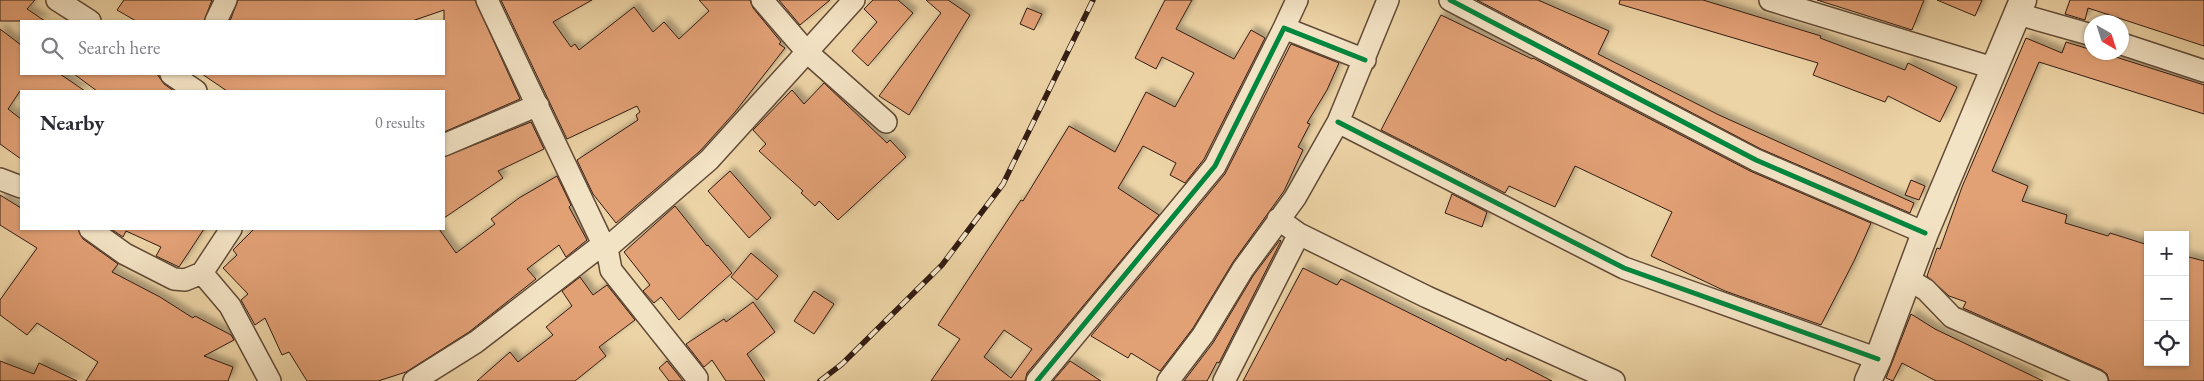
<!DOCTYPE html>
<meta charset="utf-8">
<style>
body{margin:0;font-family:"EB Garamond",serif;background:#f7f7f7;color:#2b2b33}
.controls{position:absolute;right:15px;bottom:15px;display:grid;overflow:hidden;border-radius:0px;box-shadow:0 1px 4px #0004}
.controls button{width:45px;height:45px;display:grid;place-items:center;padding:0;border:0;border-bottom:1px solid #e1e1e2;background:#fff;color:#2b2b33;font:25px sans-serif}
.compass{position:absolute;left:2084px;top:15px;width:45px;height:45px;border-radius:50%;background:#fff;box-shadow:0 1px 4px #0004;rotate:141deg}
.list{margin:0;padding:0;list-style:none}
h2{display:flex;justify-content:space-between;align-items:center;height:65px;margin:0;padding:0 20px;font-size:21px}
h2 small{font-size:16px;font-weight:400;color:#7c7c81}
.icon{flex:none;width:28px;height:28px;fill:none;stroke:currentColor;stroke-width:2;stroke-linecap:round;stroke-linejoin:round}
.map{position:relative;flex:none;width:2204px;height:381px;overflow:hidden}
.search{position:absolute;background:#fff;box-shadow:0 1px 4px #0004;left:20px;top:20px;width:425px;height:55px;display:flex;align-items:center;gap:12px;box-sizing:border-box;padding:0 18px;border-radius:0px;color:#7c7c81;font-size:19px}
.panel{position:absolute;background:#fff;box-shadow:0 1px 4px #0004;left:20px;top:90px;width:425px;height:140px;border-radius:0px}
.map>svg:first-child{display:block}
.building{fill:#e2a075;stroke:#321c12;fill-rule:evenodd;filter:url(#shadow)}
.lines{fill:none;stroke-linecap:round;stroke-linejoin:round}
.minor-casing{stroke:#614a37;stroke-width:24}
.tertiary-casing{stroke:#614a37;stroke-width:29}
.minor{stroke:#f3e3c5;stroke-width:21}
.tertiary{stroke:#f3e3c5;stroke-width:26}
.rail-casing{stroke:#321c12;stroke-width:5.5}
.rail{stroke:#f3e3c5;stroke-width:4;stroke-dasharray:11;stroke-linecap:butt}
.cycleway-casing{stroke:#f3e3c5;stroke-width:8}
.cycleway{stroke:#00873e;stroke-width:5}
</style>
<div class="map">
<svg width="2204" height="381" viewBox="0 0 2204 381">
<defs>
<filter id="shadow"><feDropShadow dx="4.5" dy="-4.5" stdDeviation="2.5" flood-color="#0004"/></filter>
</defs>
<rect width="100%" height="100%" fill="#edd4a6"/>
<filter id="stains"><feTurbulence type="fractalNoise" baseFrequency=".004" numOctaves="4"/><feColorMatrix values="0 0 0 0 .2 0 0 0 0 .09 0 0 0 0 .02 0 0 0 .5 -.17"/></filter>
<radialGradient id="worn" r=".72"><stop offset=".6" stop-color="#630" stop-opacity="0"/><stop offset="1" stop-color="#630" stop-opacity=".3"/></radialGradient>
<path class="building" d="M0,0H35L27,9L45,21H0Z
M124,0H212L204,21H136L117,10Z
M238,0H475L520,99L444,132V91H227L202,74H444V10L412,21H230Z
M501,0H592L553,22L571,47L575,44L579,50L634,7L653,32L664,22L679,39L709,11L699,0H750L753,8L781,42L779,44L785,48L735,112L700,151L616,223L593,194L577,160L638,120L636,115L640,112L637,106L567,139Z
M779,0H830L800,25Z
M873,0H898L913,13L868,66L852,51L877,22L864,9Z
M926,0H948L970,15L909,115L879,96L941,13Z
M1165,0H1192L1176,29L1234,59L1251,30L1265,38L1204,159L1185,183L1170,175L1176,163L1143,146L1118,188L1159,215L1027,373L1025,381H931L960,339L938,325L1021,200L1023,201L1069,126L1115,152L1146,92L1175,107L1194,73L1162,57L1156,69L1135,58ZM1004,330L1032,349L1011,378L984,357Z
M1477,0H1538L1609,31L1598,54L1719,115L1914,203L1910,213L1761,149Z
M1620,0H1703L1821,36L1820,38L1905,70L1908,63L1957,87L1940,122L1888,96L1885,102L1813,75L1818,63L1619,4Z
M1817,0H1924L1912,30Z
M1937,0H1982L1975,16Z
M2070,0H2204V46L2088,8L2085,20L2065,14Z
M1027,8L1042,14L1034,30L1020,24Z
M1441,15L1532,59L1533,58L1750,171L1871,223L1854,261L1821,325L1725,291L1651,256L1672,212L1575,166L1555,207L1509,186L1505,193L1381,130Z
M0,29L21,45V74H60L85,91H20L8,109L21,119V159L0,144Z
M2026,38L2062,53L2066,42L2092,50V52H2100L2204,85V114L2039,62L1992,171L2028,186L2022,201L2067,215L2065,223L2108,236L2110,233L2148,245V362H2185V256L2204,261V381H2109L2107,374L2102,370L1963,308L1966,302L1949,296L1927,276L1937,248L1940,249L1962,187Z
M1291,44L1339,63L1327,90L1307,123L1310,124L1298,147L1303,150L1284,191L1233,262L1193,328L1160,371L1131,353L1128,358L1091,336L1225,174Z
M74,74H157L164,84L174,91H97Z
M824,83L887,143L890,140L906,157L838,220L819,201L815,206L801,193L803,191L759,151L766,144L753,130L792,90L804,104Z
M531,122L544,149L498,171L503,178L444,218V157Z
M730,171L771,218L749,238L708,191Z
M557,176L571,205L569,207L587,240L566,257L559,245L527,269L536,279L469,332L406,372L378,381H307L289,352L282,355L265,318L255,325L241,300L248,294L223,268L237,255L233,250L254,229H439L456,253L495,224L491,219L519,198Z
M1911,180L1925,186L1919,200L1905,195Z
M1452,194L1487,212L1482,227L1445,213Z
M0,195L21,208V229H78L83,239L118,264L112,272L160,297L193,318L195,316L231,335L234,340L204,356L233,367L228,381H86L98,362L37,323L27,335L0,315V300L37,248L0,225Z
M675,206L707,246L708,245L732,273L679,320L661,297L654,303L643,291L650,285L624,252Z
M111,229H204L179,267L156,256L161,247L126,231L123,237Z
M1280,240L1281,241L1219,363L1217,362L1207,381H1184L1213,343L1253,276Z
M751,253L778,276L757,300L731,277Z
M1303,268L1337,285L1341,279L1506,361L1507,358L1552,381H1243Z
M580,277L593,295L607,285L635,320L599,347L606,356L575,381H477L510,352L518,362L553,335L546,327L572,306L562,291Z
M814,291L834,304L814,334L794,321Z
M753,302L775,332L747,354L765,381H726L712,360L704,367L686,344L724,319L726,322Z
M1911,314L1935,329L2043,381H1936L1902,363L1893,381L1886,378Z
M0,361L34,374L39,363L77,381H0Z
M667,361L683,381H669L659,368Z
M1070,361L1101,381H1053Z"/>
<g class="lines">
<g class="minor-casing">
<path id="minor" d="M57,0L90,21
M487,0L603,244L607,248L611,270L697,378
M762,0L807,52L886,122
M1450,0L1756,160L1925,233
M1770,0L1993,68
M2018,14L2092,35
M216,21L226,0
M1284,28L1297,0
M2122,44L2204,71
M171,74L196,91
M1338,122L1624,268L1878,359
M444,145L538,105
M0,179L21,187
M1278,219L1299,234L1427,297L1614,381
M90,229L125,254L174,279L185,280L202,273L231,229
M607,248L709,160L854,0
M202,273L230,306L270,381
M1908,279L1926,290L1952,317L2097,381
M414,381L476,342L603,244
M1037,381L1215,166L1284,28L1365,60
M1168,381L1203,335L1243,269L1295,198L1338,122L1388,0
M1224,381L1299,234"/>
</g>
<g class="tertiary-casing">
<path id="tertiary" d="M1868,381L1878,359L1925,233L2023,0"/>
</g>
<use href="#minor" class="minor"/>
<use href="#tertiary" class="tertiary"/>
<g class="rail-casing">
<path id="rail" d="M820,381L842,364L942,265L1003,184L1093,0"/>
</g>
<use href="#rail" class="rail"/>
<g class="cycleway-casing">
<path id="cycleway" d="M1450,0L1756,160L1925,233
M1338,122L1624,268L1878,359
M1037,381L1215,166L1284,28L1365,60"/>
</g>
<use href="#cycleway" class="cycleway"/>
</g>
<rect width="100%" height="100%" filter="url(#stains)"/>
<rect width="100%" height="100%" fill="url(#worn)"/>
</svg>
<div class="controls">
<button>+</button>
<button>−</button>
<button><svg class="icon" aria-label="locate" viewBox="0 0 24 24"><circle cx="12" cy="12" r="6"/><path d="M12 2v4M12 18v4M2 12h4M18 12h4"/></svg></button>
</div>
<svg class="compass" viewBox="-18 -18 36 36"><path d="M0-13l5 13h-10z" fill="#e53935"/><path d="M0 13l5-13h-10z" fill="#7c7c81"/></svg>
<div class="search"><svg class="icon" aria-label="search" viewBox="0 0 24 24"><circle cx="10" cy="10" r="6"/><path d="M15 15l6 6"/></svg>Search here</div>
<section class="panel">
<h2>Nearby<small>0 results</small></h2>
<ul class="list">
</ul>
</section>
</div>
